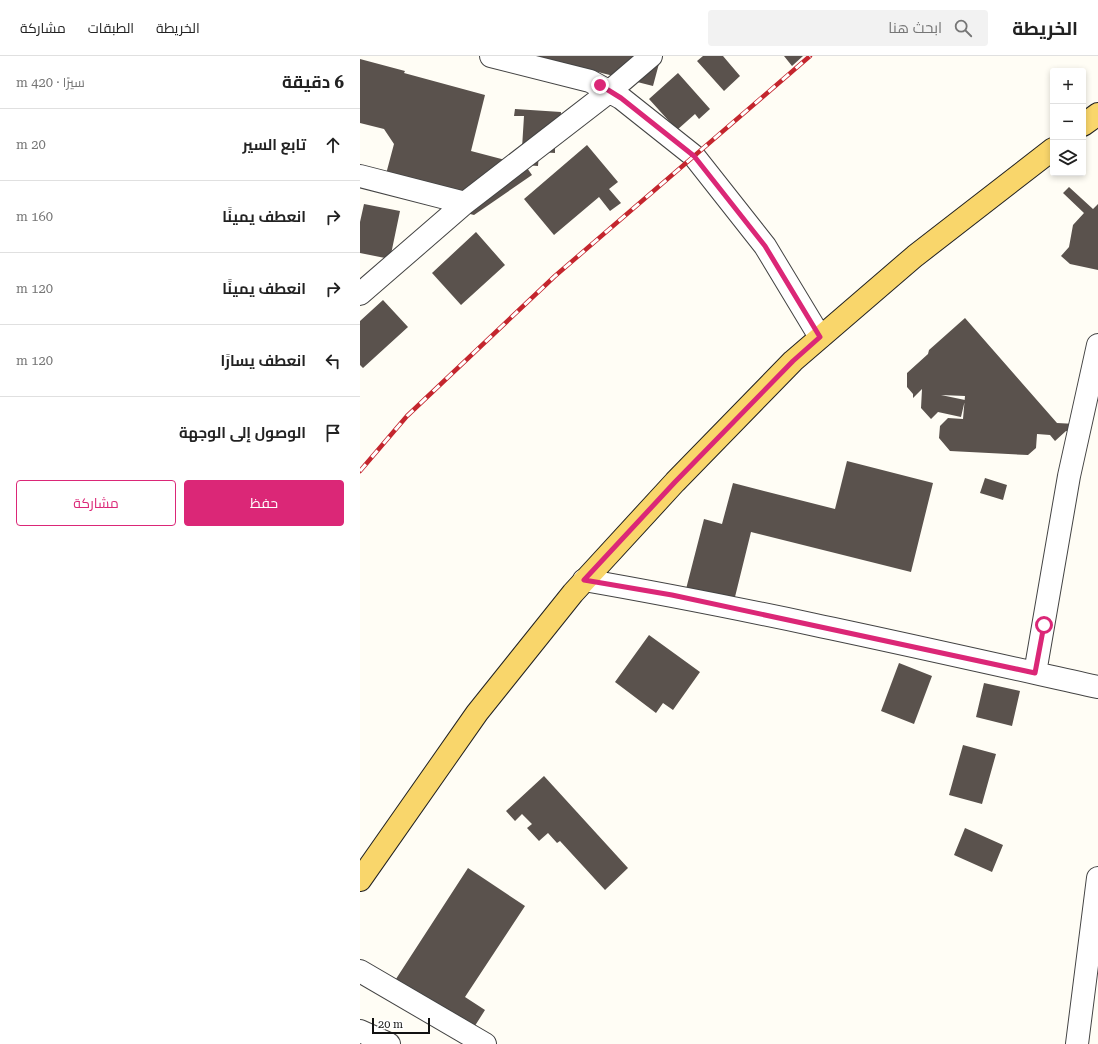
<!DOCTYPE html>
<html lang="ar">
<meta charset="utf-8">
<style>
body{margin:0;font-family:"Roboto Serif",Cairo,serif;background:#f2f2f2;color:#222;direction:rtl}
.controls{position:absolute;right:12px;top:12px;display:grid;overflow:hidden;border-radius:4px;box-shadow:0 2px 6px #0003}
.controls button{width:36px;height:36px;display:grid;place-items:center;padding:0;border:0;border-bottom:1px solid #e0e0e0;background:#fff;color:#222;font:20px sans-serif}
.scale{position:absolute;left:12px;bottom:10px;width:58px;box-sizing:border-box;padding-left:4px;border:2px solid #111;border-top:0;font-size:11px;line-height:14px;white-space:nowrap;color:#111;-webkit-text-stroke:3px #fff;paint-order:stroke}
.stop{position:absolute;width:12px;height:12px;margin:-9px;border:3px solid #db2777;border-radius:50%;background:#fff}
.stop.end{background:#db2777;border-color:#fff;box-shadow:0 1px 4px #0008}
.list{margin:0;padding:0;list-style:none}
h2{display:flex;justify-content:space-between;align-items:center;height:52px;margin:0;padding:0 16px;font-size:17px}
h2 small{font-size:13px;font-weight:400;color:#767676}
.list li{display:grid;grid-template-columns:26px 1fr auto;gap:12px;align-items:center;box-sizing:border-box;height:72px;padding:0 16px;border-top:1px solid #e0e0e0}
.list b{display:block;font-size:15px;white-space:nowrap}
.list em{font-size:13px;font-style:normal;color:#767676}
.actions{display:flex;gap:8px;padding:12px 16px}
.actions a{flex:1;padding:9px 0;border:1px solid #db2777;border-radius:4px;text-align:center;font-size:14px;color:#db2777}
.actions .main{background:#db2777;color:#fff}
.icon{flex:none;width:22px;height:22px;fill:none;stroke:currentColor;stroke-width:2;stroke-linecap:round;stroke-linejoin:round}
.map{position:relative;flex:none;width:738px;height:988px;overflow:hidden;direction:ltr}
header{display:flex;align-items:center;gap:24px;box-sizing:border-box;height:56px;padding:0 20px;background:#fff;border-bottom:1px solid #e0e0e0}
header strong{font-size:19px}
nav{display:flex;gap:22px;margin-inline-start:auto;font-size:14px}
.search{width:280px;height:36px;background:#f2f2f2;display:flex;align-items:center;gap:10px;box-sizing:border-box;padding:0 14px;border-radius:4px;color:#767676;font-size:15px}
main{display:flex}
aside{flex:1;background:#fff}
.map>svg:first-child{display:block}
.building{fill:#5a524d}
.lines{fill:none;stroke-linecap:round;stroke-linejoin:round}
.minor-casing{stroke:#444;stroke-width:24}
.major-casing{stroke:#222;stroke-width:24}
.minor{stroke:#fff;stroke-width:22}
.major{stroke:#f9d66b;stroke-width:22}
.rail-casing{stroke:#c4262e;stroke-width:4.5}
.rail{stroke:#fff;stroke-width:3;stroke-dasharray:9;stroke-linecap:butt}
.route{stroke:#db2777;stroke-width:5}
</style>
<header>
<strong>الخريطة</strong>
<div class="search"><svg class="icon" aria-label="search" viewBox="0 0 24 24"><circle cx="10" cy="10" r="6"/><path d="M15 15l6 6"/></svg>ابحث هنا</div>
<nav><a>الخريطة</a><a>الطبقات</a><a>مشاركة</a></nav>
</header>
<main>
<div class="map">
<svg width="738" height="988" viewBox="0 0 738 988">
<rect width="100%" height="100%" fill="#fffdf5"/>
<path class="building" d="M175,0H301L293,30Z
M343,0H363L380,20L364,35L337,5Z
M424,0H443L432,10Z
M0,3L45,15L44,17L125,39L111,95L161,108L164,60H154L155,53L201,56L200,84H195V97L179,96L178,110L165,109L172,119L114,159L41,140L26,118L34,88L24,73L0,67Z
M318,17L350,53L339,63L335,58L317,74L289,43Z
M227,89L258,126L249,133L261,147L250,155L239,141L194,179L164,143Z
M709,131L733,153L738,148V214L710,208L701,200L709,191L713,169L724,157L703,137Z
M4,148L40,155L30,203L0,197V166Z
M116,176L145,209L101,249L72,217Z
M23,244L48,271L3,312L0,309V265Z
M605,262L697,367L716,368L723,376L706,375L695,385L690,379L677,378L676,392L668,399L590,395L579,382L580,370L588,362L603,363L605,340L581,339L605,344L601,361L578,356L571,363L561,352L562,333L553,342V338L547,331V317L568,298L569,294Z
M487,405L573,427L551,516L391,476L373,549L325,537L344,463L362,468L373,427L475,453Z
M625,422L647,429L643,444L620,437Z
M289,579L340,616L313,654L303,647L296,657L255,626Z
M539,607L572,620L554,668L521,655Z
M624,627L660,635L652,670L616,661Z
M603,689L636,698L622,748L589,739Z
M184,720L268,812L245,834L200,785L197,787L188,777L179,785L167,772L172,768L162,758L155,765L146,755Z
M605,772L643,789L632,816L594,799Z
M108,812L165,850L105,941L125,954L111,976L34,926Z"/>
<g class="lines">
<g class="minor-casing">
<path id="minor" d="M131,0L230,25L261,42L334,100L405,190L460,281
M0,120L105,147
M0,238L105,147L250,35L291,0
M224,524C397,554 567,593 738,631
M675,617L709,420L738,289
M0,915L125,988
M0,975L29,988
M717,988L738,822"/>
</g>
<g class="major-casing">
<path id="major" d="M723,69L738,58
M0,824L117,657L213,537L315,426L433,305L555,200L693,93"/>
</g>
<use href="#minor" class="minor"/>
<use href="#major" class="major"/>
<g class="rail-casing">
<path id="rail" d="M0,415L47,360L195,220L450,0"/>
</g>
<use href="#rail" class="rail"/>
</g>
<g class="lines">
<path class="route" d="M240,29L261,42L334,100L405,190L460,281L433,305L315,426L224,524L312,539L675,617L684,569"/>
</g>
</svg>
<div class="controls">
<button>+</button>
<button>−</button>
<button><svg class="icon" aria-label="layers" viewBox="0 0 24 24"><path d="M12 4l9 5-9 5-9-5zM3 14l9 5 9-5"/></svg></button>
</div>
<div class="scale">20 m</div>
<div class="stop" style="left:684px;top:569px"></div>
<div class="stop end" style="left:240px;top:29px"></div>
</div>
<aside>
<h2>6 دقيقة<small>سيرًا · 420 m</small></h2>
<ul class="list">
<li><svg class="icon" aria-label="ahead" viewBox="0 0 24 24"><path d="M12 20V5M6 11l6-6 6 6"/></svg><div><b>تابع السير</b></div><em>20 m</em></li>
<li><svg class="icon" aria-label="right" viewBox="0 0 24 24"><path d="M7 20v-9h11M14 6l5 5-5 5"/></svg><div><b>انعطف يمينًا</b></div><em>160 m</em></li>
<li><svg class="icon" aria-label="right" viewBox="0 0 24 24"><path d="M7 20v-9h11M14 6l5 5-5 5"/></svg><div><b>انعطف يمينًا</b></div><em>120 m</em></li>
<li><svg class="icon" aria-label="left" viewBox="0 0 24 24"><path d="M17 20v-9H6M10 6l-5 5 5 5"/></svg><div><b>انعطف يسارًا</b></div><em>120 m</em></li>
<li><svg class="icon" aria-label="arrive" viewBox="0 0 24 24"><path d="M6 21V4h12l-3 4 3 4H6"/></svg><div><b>الوصول إلى الوجهة</b></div></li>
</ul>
<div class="actions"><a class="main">حفظ</a><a>مشاركة</a></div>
</aside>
</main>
